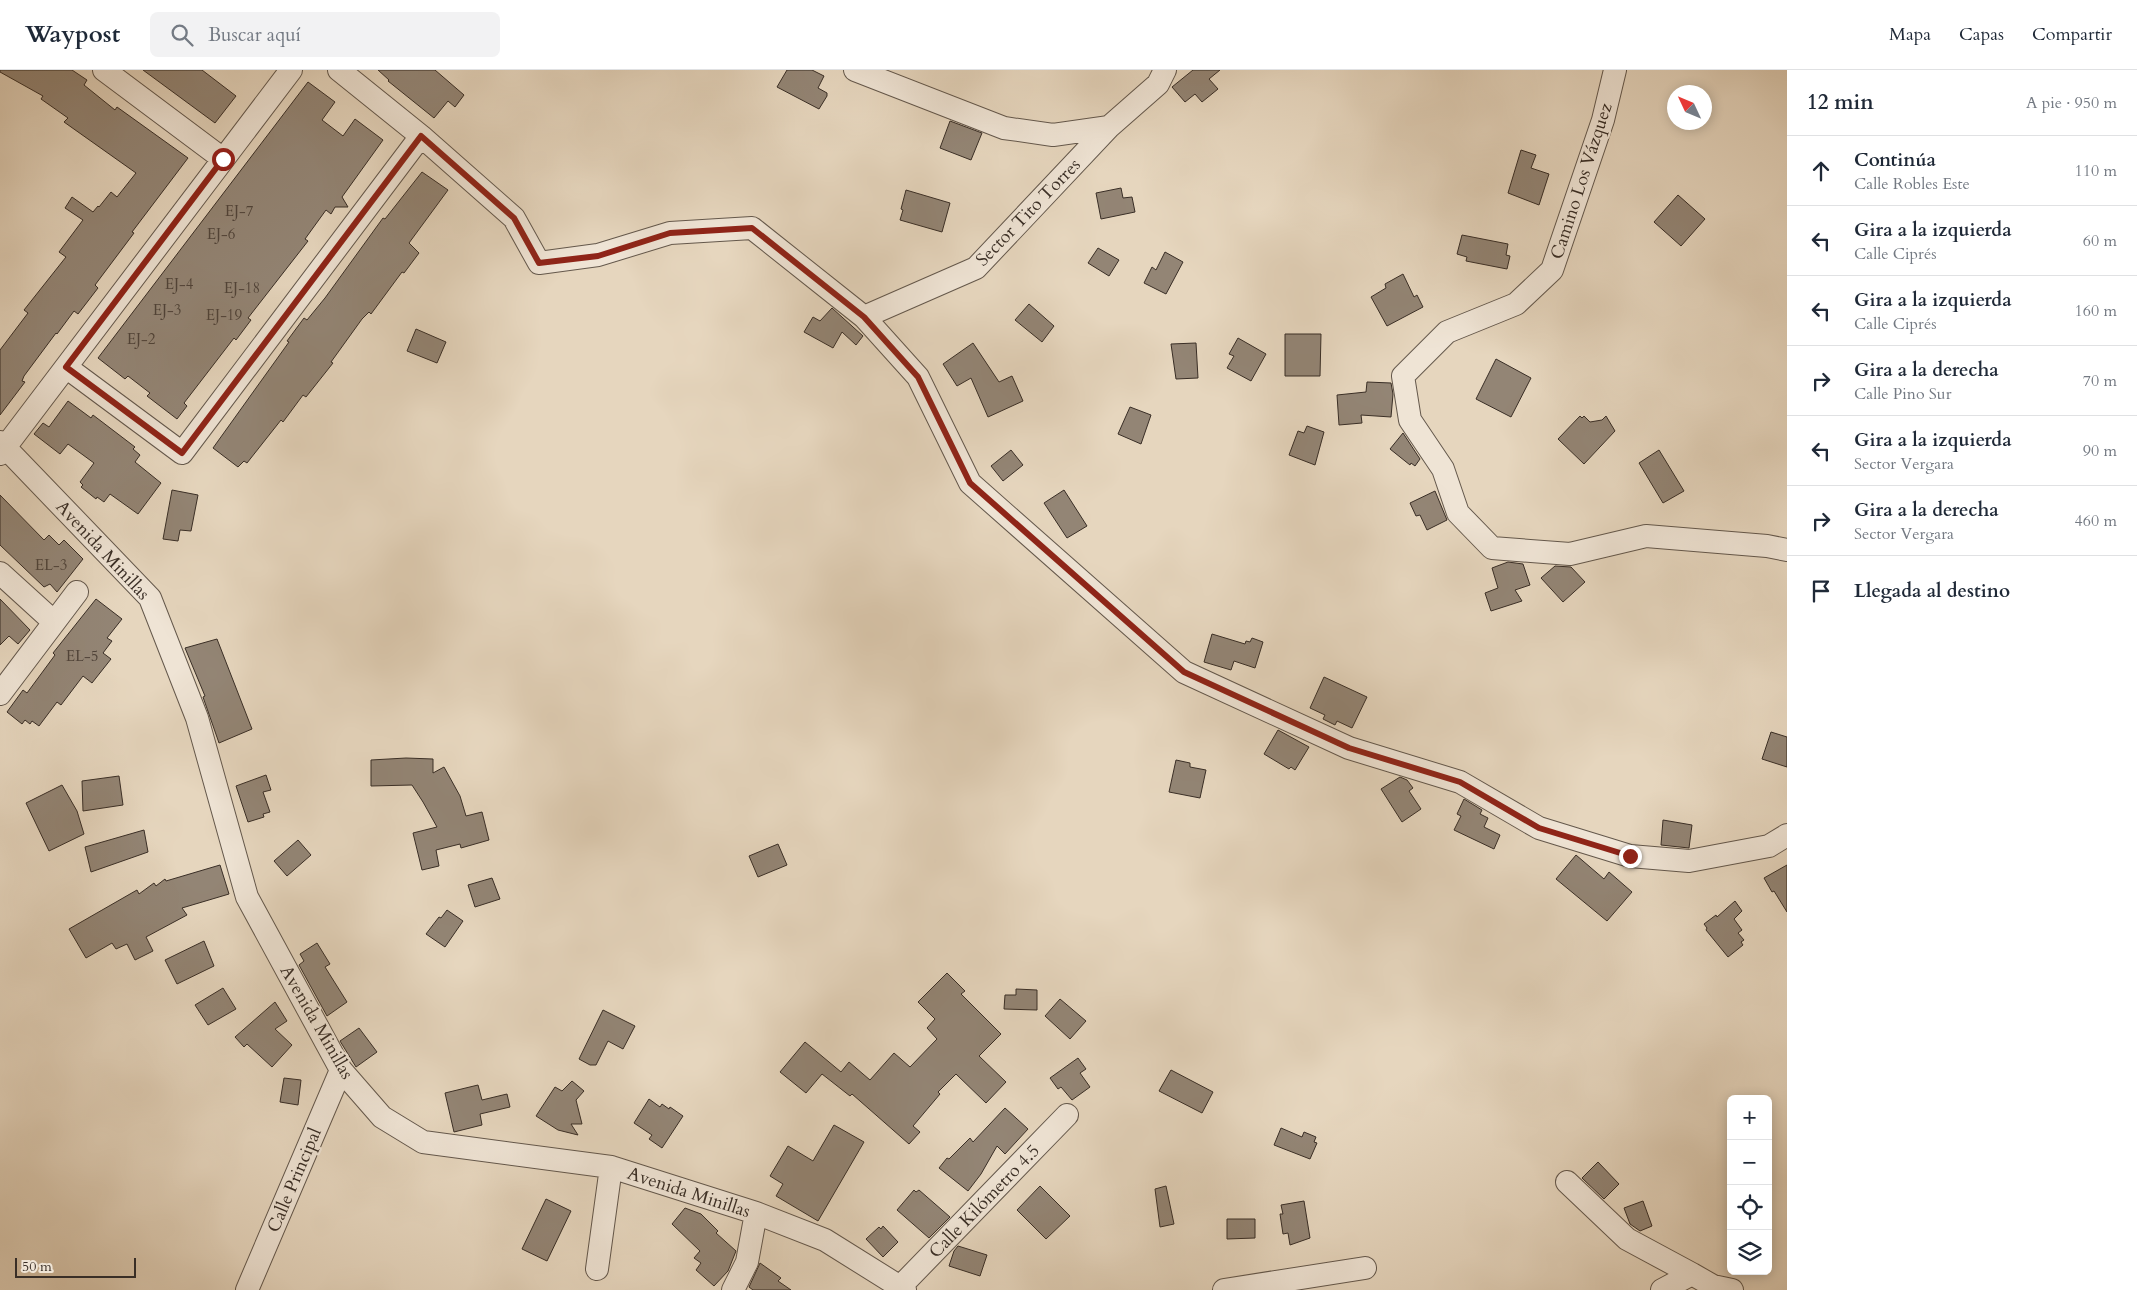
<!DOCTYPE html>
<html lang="es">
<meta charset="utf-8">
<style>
body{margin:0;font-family:Cardo,serif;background:#f2f2f3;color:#1f2937}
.controls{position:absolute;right:15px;bottom:15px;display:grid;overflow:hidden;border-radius:8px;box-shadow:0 2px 12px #0003}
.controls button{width:45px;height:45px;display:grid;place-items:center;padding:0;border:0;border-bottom:1px solid #e0e1e3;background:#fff;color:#1f2937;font:25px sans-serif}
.compass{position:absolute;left:1667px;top:15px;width:45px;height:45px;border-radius:50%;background:#fff;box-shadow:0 2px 12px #0003;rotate:314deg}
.scale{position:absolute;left:15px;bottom:12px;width:121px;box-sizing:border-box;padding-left:5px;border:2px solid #392e26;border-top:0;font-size:14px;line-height:18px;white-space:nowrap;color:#392e26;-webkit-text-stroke:4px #efe4d5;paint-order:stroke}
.stop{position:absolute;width:15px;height:15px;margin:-11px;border:4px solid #8f2418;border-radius:50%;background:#fff}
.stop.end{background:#8f2418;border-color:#fff;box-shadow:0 1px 5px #0008}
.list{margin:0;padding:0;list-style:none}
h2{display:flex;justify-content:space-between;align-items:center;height:65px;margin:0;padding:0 20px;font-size:21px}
h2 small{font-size:16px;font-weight:400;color:#747a83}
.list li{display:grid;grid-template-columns:32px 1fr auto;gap:15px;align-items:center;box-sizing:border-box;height:70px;padding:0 20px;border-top:1px solid #e0e1e3}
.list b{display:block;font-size:19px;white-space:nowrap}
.list p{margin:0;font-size:16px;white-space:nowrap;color:#747a83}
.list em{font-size:16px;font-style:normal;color:#747a83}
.icon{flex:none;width:28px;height:28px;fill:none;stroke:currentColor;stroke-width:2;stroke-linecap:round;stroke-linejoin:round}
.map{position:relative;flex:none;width:1787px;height:1220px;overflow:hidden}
header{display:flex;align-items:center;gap:30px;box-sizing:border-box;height:70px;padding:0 25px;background:#fff;border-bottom:1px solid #e0e1e3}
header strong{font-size:24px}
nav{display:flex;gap:28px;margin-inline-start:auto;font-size:18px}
.search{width:350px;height:45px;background:#f2f2f3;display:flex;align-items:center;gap:12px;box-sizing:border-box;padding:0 18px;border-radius:8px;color:#747a83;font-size:19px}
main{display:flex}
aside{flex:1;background:#fff}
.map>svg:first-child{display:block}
.building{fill:#938575;stroke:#392e26}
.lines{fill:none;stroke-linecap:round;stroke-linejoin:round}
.minor-casing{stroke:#64584c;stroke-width:24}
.minor{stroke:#efe4d5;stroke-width:22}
.route{stroke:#8f2418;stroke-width:6}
.labels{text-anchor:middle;stroke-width:4.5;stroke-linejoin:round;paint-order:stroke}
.number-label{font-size:15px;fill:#50443a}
.street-label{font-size:18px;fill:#392e26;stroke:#efe4d5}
</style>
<header>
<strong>Waypost</strong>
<div class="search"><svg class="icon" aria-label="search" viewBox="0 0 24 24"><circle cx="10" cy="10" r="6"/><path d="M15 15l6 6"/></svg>Buscar aquí</div>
<nav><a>Mapa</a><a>Capas</a><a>Compartir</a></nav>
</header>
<main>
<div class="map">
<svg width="1787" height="1220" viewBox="0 0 1787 1220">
<rect width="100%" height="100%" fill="#e6d6be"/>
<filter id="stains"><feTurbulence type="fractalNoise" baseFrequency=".004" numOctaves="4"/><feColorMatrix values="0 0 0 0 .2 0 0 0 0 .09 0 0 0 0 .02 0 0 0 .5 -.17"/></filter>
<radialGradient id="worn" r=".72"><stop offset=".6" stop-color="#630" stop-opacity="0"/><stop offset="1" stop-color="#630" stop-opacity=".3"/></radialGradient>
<path class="building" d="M0,0H72L87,10L84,15L115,40L117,37L188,88L132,162L134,163L95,215L98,218L78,244L74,241L57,264L56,263L24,306L22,311L25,312L0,345V280L28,243L24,240L66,187L59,182L83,150L65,138L72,127L93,142L98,136L99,137L111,122L117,127L136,103L64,52L68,48L41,29L43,26L0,2Z
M143,0H202L236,26L215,53Z
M378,0H435L464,25L455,37L448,31L434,48L388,11L389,10Z
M787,0H812L824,6L818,18L827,23V26L819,39L777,17Z
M1193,0H1220L1209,9L1218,19L1202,32L1195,24L1185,32L1172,17Z
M308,12L335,32L322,50L343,66L355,49L383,70L342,127L348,137H335L331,144L326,140L305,169L308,171L248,248L251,250L236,270L234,268L184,333L187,336L177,349L147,326L150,323L128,306L125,309L98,288Z
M950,51L982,63L971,90L940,78Z
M1521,80L1536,85L1531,98L1549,104L1539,135L1508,123Z
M422,102L448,120L409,173L419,183L404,203L402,202L371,244L369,242L362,249L331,292L333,293L306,327L303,325L283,352L281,350L247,393L244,391L238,397L213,378L289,272L287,271L304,248L307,250L325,228L383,148L385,149Z
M1121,118L1123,128L1132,127L1135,142L1101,149L1096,123Z
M906,120L950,133L942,162L900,150L903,140L901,139Z
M1678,125L1705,149L1681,176L1654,152Z
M1462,165L1508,174L1506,185L1510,186L1507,199L1466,191L1467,187L1457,184Z
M1098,178L1119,190L1109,206L1088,193Z
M1165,182L1183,192L1166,224L1144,213L1152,197L1156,200Z
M1403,204L1414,227L1417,225L1423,237L1387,256L1371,227L1386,218L1385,214Z
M1029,234L1054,256L1042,272L1015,250Z
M832,238L863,266L856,275L842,262L833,278L804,262L813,247L820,251Z
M416,259L446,272L437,293L407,281Z
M1285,264H1321L1320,306H1285Z
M1238,268L1266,284L1251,311L1227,298L1234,286L1229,284Z
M973,273L999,312L1012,306L1023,331L988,347L971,308L957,316L943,294Z
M1196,273L1198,308L1176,309L1171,274Z
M1496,289L1531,308L1511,347L1476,329Z
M1367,312L1391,313L1393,324L1391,347L1361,345L1362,353L1339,355L1337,325L1366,322Z
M68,331L91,348L93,345L135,377L133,379L140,385L135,392L161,413L138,444L110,424L104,432L97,427L96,429L81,417L83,415L80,412L94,393L68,374L60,384L34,364L43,353L49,357Z
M1130,337L1151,345L1141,374L1118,364Z
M1580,346L1582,348L1584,346L1590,352L1602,350L1606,346L1615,361L1584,394L1558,369Z
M1307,356L1324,362L1315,395L1289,385L1298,361L1304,363Z
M1403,363L1420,389L1415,396L1411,393L1410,395L1390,379Z
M1011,380L1023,395L1003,411L991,396Z
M1659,380L1684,421L1663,433L1639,393Z
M172,420L198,425L191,461L180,460L178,471L163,469Z
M1064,420L1087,456L1067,468L1044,433Z
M1435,421L1447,450L1427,460L1420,445L1416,446L1410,433Z
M0,425L44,470L49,465L59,475L64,470L83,489L57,522L50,514L44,517L0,475Z
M1508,492L1523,494L1530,515L1515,520L1522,531L1491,541L1485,523L1498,518L1492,498Z
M1555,496L1571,497L1585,512L1563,532L1541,508Z
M0,529L30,560L18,574L9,566L0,575Z
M96,529L122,549L107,568L112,571L103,583L111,589L92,613L83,606L61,635L57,632L39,656L32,651L30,654L25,650L22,654L7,642L23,620L27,623L55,585L53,583Z
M1212,564L1245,574L1246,571L1250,572L1252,568L1263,572L1255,598L1234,591L1231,600L1204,592Z
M217,569L252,659L219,673L203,627L205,626L185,578Z
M1324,607L1367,627L1352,658L1337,651L1335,655L1323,649L1325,645L1310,638Z
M1278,660L1309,677L1295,700L1291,697L1289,699L1264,684Z
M1771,662L1787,667V697L1762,689Z
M406,688L433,689V703L444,697L460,726L466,746L482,742L489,770L461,778L460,774L436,780L439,796L422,800L413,763L437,757L423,732L412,715L371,716V690Z
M1176,690L1190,693V697L1206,700L1200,728L1169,722Z
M266,705L271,720L263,722L270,742L263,744L264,747L248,752L236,716Z
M119,706L123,735L83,741L82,711Z
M1400,707L1407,710L1413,718L1409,721L1421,739L1402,752L1381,719Z
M62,715L77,741L84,764L49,781L26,733Z
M1464,729L1482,740L1480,744L1488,748L1484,757L1500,765L1494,779L1454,760L1461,746L1457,744Z
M1663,750L1692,755L1689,778L1661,775Z
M144,760L148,782L91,802L85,777Z
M298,770L311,785L287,806L274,791Z
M778,774L787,795L758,807L749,786Z
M1576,785L1604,809L1609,802L1632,822L1607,851L1556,809Z
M220,795L229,824L182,838L187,845L146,867L153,881L135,890L127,874L116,879L112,873L86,888L69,859L137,820L139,824L154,813L156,816L165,809L166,811Z
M1787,795V842L1774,821L1772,822L1764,808Z
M492,808L500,829L475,837L468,815Z
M1735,831L1742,841L1734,849L1742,860L1738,863L1744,870L1741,872L1743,875L1728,887L1706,860L1707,858L1704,854L1716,845L1717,847Z
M447,840L463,851L445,877L426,864L439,847L441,848Z
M204,871L214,896L177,914L165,890Z
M317,873L330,894L325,897L347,932L327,946L299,895L304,891L300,884Z
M947,903L965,921L961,924L1001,964L979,986L1006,1012L986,1033L956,1004L938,1022L940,1024L913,1056L920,1062L909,1074L852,1024L850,1026L822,1004L806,1023L780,1002L805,972L841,1002L849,992L870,1010L894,983L910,997L937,969L927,958L935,949L918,932Z
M223,918L236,939L208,955L195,935Z
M1016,919L1037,920V940L1004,939L1005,925H1016Z
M1060,929L1086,951L1070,969L1045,946Z
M275,932L287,951L275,959L292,975L272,997L247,974L244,977L235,967Z
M603,940L635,956L623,979L608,971L596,995H590L579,989Z
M359,958L377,982L356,997L340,971Z
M1078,988L1086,999L1080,1003L1090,1017L1072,1030L1061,1017L1058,1019L1050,1008Z
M1171,1000L1213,1022L1202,1043L1159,1021Z
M284,1008L301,1010L298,1035L280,1032Z
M572,1011L584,1021L576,1030L582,1054H571L578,1065L558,1060L536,1046L555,1017L562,1021Z
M478,1015L482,1030L507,1024L510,1037L480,1044L482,1055L454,1062L445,1023Z
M649,1029L660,1037L662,1034L669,1039L670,1037L683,1046L662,1078L649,1069L652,1065L634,1053Z
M1005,1038L1028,1059L1005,1084L997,1076L981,1104L968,1121L939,1098L947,1088L949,1089L970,1068L973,1072Z
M834,1055L864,1072L818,1151L776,1126L783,1114L770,1106L788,1076L813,1091Z
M1281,1058L1302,1067L1304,1062L1316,1067L1314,1072L1317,1073L1310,1089L1274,1075Z
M1598,1092L1619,1114L1604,1129L1582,1108Z
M1040,1116L1070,1146L1046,1169L1017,1140Z
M1166,1116L1174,1154L1160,1157L1155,1119Z
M914,1120L916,1122L919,1120L950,1147L929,1168L897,1140Z
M546,1129L571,1141L547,1191L522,1179Z
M1304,1131L1310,1168L1290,1175L1288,1163L1283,1164L1280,1144H1283L1281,1135Z
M1643,1131L1652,1156L1640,1161L1630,1154L1624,1138Z
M685,1138L701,1144L718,1161L716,1163L736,1181L728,1201L714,1216L696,1200L701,1193L694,1188L700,1181L672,1154Z
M1227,1149H1255V1168L1227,1169Z
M883,1156L898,1172L883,1187L866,1169L879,1157L881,1159Z
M958,1176L987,1185L980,1206L949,1196L954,1181Z
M760,1193L781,1208L778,1211L791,1220H753L749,1217Z"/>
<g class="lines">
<g class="minor-casing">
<path id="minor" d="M104,0L223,89
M339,0L421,66L514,148L539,193L598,185L670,163L752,158L864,247L918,307L970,413L1184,602L1349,678L1460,712L1539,758L1630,786L1689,791L1769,776L1787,765
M855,0L1004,58L1053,65L1109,57
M1615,0L1603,50L1552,200L1516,234L1447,262L1403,306L1410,350L1443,399L1458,443L1492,478L1570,484L1646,466L1767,476L1787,480
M864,247L976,198L1109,57L1158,14L1165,0
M66,297L182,383L421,66
M0,372L150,528L197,648L247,827L341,1000L382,1047L423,1072L611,1097L756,1143L825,1170L905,1220
M0,384L291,0
M0,503L54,552
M0,624L77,522
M1567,1112L1627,1169L1692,1204
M597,1199L611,1097
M901,1216L1067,1045
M247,1220L341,1000
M733,1220L747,1192L756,1143
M1224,1220L1365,1198
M1662,1220L1692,1204L1713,1216L1732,1220"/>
</g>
<use href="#minor" class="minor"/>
</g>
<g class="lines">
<path class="route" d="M223,89L66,297L182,383L421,66L514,148L539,193L598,186L670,163L752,158L864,247L918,307L970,413L1184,602L1349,678L1460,712L1539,758L1630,786"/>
</g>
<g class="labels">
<g class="number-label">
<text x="239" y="146">EJ-7</text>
<text x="221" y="169">EJ-6</text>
<text x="179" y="219">EJ-4</text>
<text x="242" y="223">EJ-18</text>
<text x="167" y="245">EJ-3</text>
<text x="224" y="250">EJ-19</text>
<text x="141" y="274">EJ-2</text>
<text x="51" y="500">EL-3</text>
<text x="82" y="591">EL-5</text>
</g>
<g class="street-label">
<text transform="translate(1581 111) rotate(-72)" y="6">Camino Los Vázquez</text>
<text transform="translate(1028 142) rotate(-46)" y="6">Sector Tito Torres</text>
<text transform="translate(103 480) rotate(47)" y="6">Avenida Minillas</text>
<text transform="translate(317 952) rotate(60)" y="6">Avenida Minillas</text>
<text transform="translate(294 1110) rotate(-67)" y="6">Calle Principal</text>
<text transform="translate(689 1122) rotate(18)" y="6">Avenida Minillas</text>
<text transform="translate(984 1131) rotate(-46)" y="6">Calle Kilómetro 4.5</text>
</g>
</g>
<rect width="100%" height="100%" filter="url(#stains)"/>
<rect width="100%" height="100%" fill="url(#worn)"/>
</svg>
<div class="controls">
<button>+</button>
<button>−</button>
<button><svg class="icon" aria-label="locate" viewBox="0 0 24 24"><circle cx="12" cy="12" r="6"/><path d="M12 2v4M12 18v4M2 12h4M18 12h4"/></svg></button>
<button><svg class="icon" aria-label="layers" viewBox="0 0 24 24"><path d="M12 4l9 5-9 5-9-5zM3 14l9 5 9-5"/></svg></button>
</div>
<svg class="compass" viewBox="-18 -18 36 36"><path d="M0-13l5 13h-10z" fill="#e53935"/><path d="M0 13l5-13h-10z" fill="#747a83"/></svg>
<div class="scale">50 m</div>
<div class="stop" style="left:223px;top:89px"></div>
<div class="stop end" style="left:1630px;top:786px"></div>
</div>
<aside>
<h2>12 min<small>A pie · 950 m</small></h2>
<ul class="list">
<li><svg class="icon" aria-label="ahead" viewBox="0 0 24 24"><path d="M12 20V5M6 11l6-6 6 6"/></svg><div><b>Continúa</b><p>Calle Robles Este</p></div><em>110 m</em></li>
<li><svg class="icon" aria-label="left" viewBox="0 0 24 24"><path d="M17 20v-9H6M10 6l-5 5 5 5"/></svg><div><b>Gira a la izquierda</b><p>Calle Ciprés</p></div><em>60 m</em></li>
<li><svg class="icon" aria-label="left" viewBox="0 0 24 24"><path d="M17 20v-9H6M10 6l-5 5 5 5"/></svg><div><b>Gira a la izquierda</b><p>Calle Ciprés</p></div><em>160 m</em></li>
<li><svg class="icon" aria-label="right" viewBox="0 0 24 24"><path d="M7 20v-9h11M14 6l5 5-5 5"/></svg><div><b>Gira a la derecha</b><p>Calle Pino Sur</p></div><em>70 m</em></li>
<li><svg class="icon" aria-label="left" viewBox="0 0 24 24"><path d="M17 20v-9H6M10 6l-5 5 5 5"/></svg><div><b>Gira a la izquierda</b><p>Sector Vergara</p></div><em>90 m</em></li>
<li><svg class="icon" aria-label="right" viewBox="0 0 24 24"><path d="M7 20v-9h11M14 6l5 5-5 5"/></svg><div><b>Gira a la derecha</b><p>Sector Vergara</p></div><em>460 m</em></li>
<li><svg class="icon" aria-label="arrive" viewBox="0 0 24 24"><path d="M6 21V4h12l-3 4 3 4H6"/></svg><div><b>Llegada al destino</b></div></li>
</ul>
</aside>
</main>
